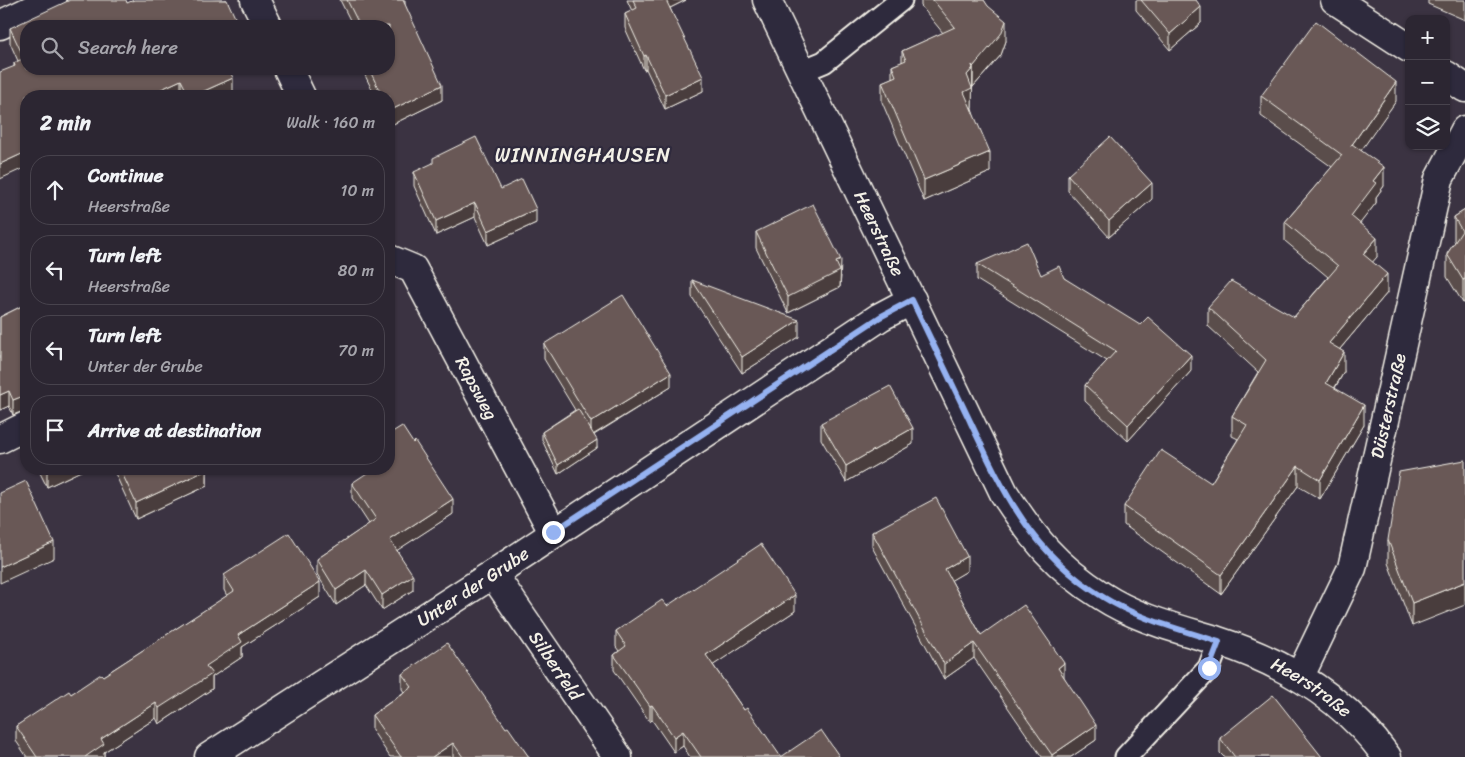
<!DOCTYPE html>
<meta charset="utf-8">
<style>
body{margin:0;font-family:Sriracha,sans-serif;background:#38323e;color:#f1f3f6}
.controls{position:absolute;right:15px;top:15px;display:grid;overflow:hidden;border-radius:10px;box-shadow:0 1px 4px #0004}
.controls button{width:45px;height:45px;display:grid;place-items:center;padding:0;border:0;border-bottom:1px solid #48434d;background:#2c2632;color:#f1f3f6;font:25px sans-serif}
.stop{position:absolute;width:15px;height:15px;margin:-11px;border:4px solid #95b2f1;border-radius:50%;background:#fff}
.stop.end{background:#95b2f1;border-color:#fff;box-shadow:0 1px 5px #0008}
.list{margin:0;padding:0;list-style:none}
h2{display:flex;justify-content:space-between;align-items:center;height:65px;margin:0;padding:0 20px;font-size:21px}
h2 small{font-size:16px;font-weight:400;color:#a6a5ac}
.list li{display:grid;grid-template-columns:32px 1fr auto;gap:15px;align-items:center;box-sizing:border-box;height:70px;margin:0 10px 10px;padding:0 10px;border:1px solid #48434d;border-radius:20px}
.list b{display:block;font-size:19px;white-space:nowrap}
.list p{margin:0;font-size:16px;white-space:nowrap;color:#a6a5ac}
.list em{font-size:16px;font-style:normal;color:#a6a5ac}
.icon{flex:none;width:28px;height:28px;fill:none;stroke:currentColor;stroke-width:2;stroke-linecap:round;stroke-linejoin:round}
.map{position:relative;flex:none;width:1465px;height:757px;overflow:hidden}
.search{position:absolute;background:#2c2632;box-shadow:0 1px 4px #0004;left:20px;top:20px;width:375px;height:55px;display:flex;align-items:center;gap:12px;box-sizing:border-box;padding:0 18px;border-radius:20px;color:#a6a5ac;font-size:19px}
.panel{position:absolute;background:#2c2632;box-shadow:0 1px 4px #0004;left:20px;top:90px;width:375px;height:385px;border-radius:20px}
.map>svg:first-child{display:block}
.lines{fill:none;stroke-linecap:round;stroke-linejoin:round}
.lane-casing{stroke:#f4f1e8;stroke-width:25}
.street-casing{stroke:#f4f1e8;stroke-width:31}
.secondary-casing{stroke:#f4f1e8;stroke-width:31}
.lane{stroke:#2f2a3d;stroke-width:21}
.street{stroke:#2f2a3d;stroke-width:28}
.secondary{stroke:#2f2a3d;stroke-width:28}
.wall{fill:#5a4d4b;stroke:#f4f1e8}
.shaded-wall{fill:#4a3e3d;stroke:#f4f1e8}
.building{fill:#695957;stroke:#f4f1e8}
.route{stroke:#95b2f1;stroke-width:6}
.labels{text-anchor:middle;stroke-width:4.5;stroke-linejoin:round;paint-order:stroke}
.street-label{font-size:18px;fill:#f4f1e8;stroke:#2f2a3d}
.quarter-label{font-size:20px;letter-spacing:1px;fill:#f4f1e8;stroke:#2f2a3d}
</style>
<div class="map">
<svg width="1465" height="757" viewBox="0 0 1465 757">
<rect width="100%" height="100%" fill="#3b3342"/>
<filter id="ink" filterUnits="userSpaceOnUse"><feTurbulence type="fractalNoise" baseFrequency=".02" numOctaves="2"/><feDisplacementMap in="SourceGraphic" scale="10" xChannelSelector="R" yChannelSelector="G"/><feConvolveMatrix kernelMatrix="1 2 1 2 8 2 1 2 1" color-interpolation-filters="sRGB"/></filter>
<g filter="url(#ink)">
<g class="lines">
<g class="lane-casing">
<path id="lane" d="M802,71L824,62L901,0
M1126,757L1209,668L1219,642"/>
</g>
<g class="street-casing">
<g id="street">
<path d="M255,0L268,26"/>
<path d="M1335,0L1409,48"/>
<path d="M0,25L52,0"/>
<path d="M288,69L301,96"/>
<path d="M1446,75L1465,88"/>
<path id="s1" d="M389,259L413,269L553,532"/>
<path d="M0,439L26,426"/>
<path id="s2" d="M493,574L618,757"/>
<path id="s3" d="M1300,676L1352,568L1439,179L1465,130"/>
<path id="s4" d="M209,757L493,574L880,317L912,300"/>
</g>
</g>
<g class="secondary-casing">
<g id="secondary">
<path id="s5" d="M767,0L1004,493C1034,539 1055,566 1102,596C1137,619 1180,629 1218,641C1286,663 1345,698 1387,757"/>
</g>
</g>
<use href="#lane" class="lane"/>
<use href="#street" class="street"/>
<use href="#secondary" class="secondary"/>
</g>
<path class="wall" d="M227,0L26,26L229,69L233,93L226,96H182L181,95L14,66V63L18,61L10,43V28L127,3Z
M340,0H405V5L442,100L389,126V96H375L362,69H389V26H353Z
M627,0H686L670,8L703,91L665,109L646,69L644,70L625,28V14L632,11Z
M921,0H984L1006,41L1001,55L973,87L972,89V109L990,172L924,201L882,102V82L892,78V66L902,62V51L943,33L921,6Z
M1136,0H1196L1201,23L1170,50L1136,10Z
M1428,0H1465V20L1428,4Z
M1261,96L1396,101L1361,150L1384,186L1376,197V203L1360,223L1377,257L1372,262L1387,293L1340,349L1344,372L1335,388L1364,425L1320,499L1298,486L1221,594L1124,525V506L1211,483L1238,439L1232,436V416L1258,372L1208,326V307L1294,317L1328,277L1285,241V222L1332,167L1261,116Z
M414,172L501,189L536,223L488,245L475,217L436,235L414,186Z
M1068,175L1152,199L1109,237L1068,191Z
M1465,210V302L1463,303L1447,277V254L1455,242L1454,240V217Z
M756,232L841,276L840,287L788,313L756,248Z
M977,264L1041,275L1064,278L1191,371L1128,441L1085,401V385L1107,361L977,280Z
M692,280L799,337L742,373L692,297Z
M26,304L13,415L9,406L0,410V317Z
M544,344L671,387L594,435L597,448L558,474L542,440V432L575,410L544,359Z
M821,423L913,444L846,482L821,439Z
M1462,461L1412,626L1388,563V540Z
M38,469H85L47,487Z
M113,469H207V486L136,519Z
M352,483L453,514L397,550L413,590L382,610L366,585L336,605L317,574V559L369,524L352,498Z
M872,532L967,571L951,580L981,635L1064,677L1096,740L1071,757H1042L974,658L944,679L872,547Z
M224,575L320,597L242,647V657L212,677V689L159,724L156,718L104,752V757H27L16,741V726L71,694L103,676L227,596L224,590Z
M667,606L795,611L713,665L744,710L781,757H690L683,746L674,752L652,720L650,722L614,670V655L619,651L616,647V631Z
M402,674L506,728L529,757H390L372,730V715L404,692L402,689Z
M1220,738L1322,757H1224L1220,753Z"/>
<path class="shaded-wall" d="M664,0H686L664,11Z
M1201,7V23L1170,50V34Z
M1006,21V41L1001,55L973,87V67Z
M646,55V69L644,70V56Z
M973,68L972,108L964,112V92L967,75Z
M703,77V91L665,109V95Z
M233,78V93L226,96H193Z
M181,80V95L178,96H146Z
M1396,82V101L1351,165V146Z
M442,85V100L389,126V111Z
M26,152V167L0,179V164Z
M990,152V172L924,201V180Z
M1384,167V186L1376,197V203L1351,235V216L1373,181Z
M1152,183V199L1109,237V221Z
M475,203V217L436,235V221Z
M536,209V223L488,245V231Z
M1377,238V257L1363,273V254Z
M841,260L840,287L788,313V297L836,262Z
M1387,274V293L1329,362V343Z
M1465,279V302L1463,303V280Z
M799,320V337L742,373V357Z
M1344,352V372L1326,402V383Z
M1191,355V371L1128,441V425Z
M671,373V387L591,436V422Z
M9,391V406L0,410V395Z
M26,395V410L13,415V400Z
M1364,405V425L1320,499V480Z
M913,428V444L846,482V466Z
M597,440V448L558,474V465Z
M1298,466V486L1221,594V575Z
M54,469H85L47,487V472Z
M207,470V486L136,519V503Z
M453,499V514L390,555V540Z
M54,542V558L0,583V567Z
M967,556V571L945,584V569Z
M366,570V585L336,605V590Z
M413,575V590L382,610V595Z
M320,582V597L242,647V657L212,677V689L159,724V708L206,666L238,635Z
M1465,582V605L1412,626V603Z
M795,595V611L706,670V655Z
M974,643V658L944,679V664Z
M1064,663V679L1058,668Z
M156,703V718L104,752V757H85L101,739Z
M652,705V720L650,722V706Z
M1096,725V740L1071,757H1052V755Z
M683,731V746L674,752V737Z
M453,743V757H432Z"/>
<path class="building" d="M70,0H126L127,3L134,0H227L239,26H26V69H229L233,78L193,96H189L181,80L146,96H26V152L0,164V72L15,66L14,63L24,58L10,28Z
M347,0H403L442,85L389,111V96H382L369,69H389V26H360Z
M633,0H666L703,77L665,95L646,55L644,56L625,14L637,8Z
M933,0H984L988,6L1006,21L1001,34L973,67L972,65L973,68L967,75L972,88L964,92L990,152L924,180L882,82L896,76L892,66L906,60L902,51L955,27Z
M1141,0H1196L1201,7L1170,34Z
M1316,21L1396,82L1351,146L1352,144L1384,167L1373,181L1376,183L1351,216L1377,238L1363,254L1387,274L1329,343L1344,352L1326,383L1364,405L1320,480L1298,466L1221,575L1124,506L1161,450L1211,483L1247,425L1232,416L1266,360L1208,307L1231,281L1294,317L1338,266L1285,222L1342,155L1261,96Z
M476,137L501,189L522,179L536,209L488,231L475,203L436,221L414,172L433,163V158Z
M1110,137L1152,183L1109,221L1068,175Z
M813,204L841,260L836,262L840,271L788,297L756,232Z
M1465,210V279L1463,280L1447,254L1462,231L1454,217Z
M1027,242L1041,275L1059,266L1064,278L1140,325L1148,317L1191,355L1128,425L1085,385L1116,351L977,264Z
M692,280L799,320L742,357Z
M623,295L671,373L591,422L544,344Z
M26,304V395L13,400L9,391L0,395V317Z
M890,386L913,428L846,466L821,423Z
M578,409L597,440L558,465L542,432Z
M402,426L413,443L415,441L453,499L390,540L413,575L382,595L366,570L336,590L317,559L376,519L352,483L373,469H389V434Z
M1465,460V582L1412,603L1388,540L1399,472Z
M45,469H54L47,472Z
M120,469H207V470L136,503Z
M26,481L54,542L0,567V493Z
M936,498L967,556L945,569L981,635L1024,605L1064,663L1058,668L1096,725L1052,755L974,643L944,664L872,532Z
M289,533L320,582L238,635L242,642L206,666L212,674L159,708L156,703L101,739L104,744L85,757H37L16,726L69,691L71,694L101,674L103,676L234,591L224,575Z
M761,544L795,595L706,655L744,710L747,708L781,757H701L683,731L674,737L652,705L650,706L614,655L626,646L616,631L662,600L667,606Z
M447,643L506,728L508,727L529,757H463L453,743L432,757H401L372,715L412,687L402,674Z
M1273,695L1322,757H1235L1220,738Z
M821,730L839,756L838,757H781Z"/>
</g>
<g class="lines" filter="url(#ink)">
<path class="route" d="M553,532L880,317L912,300C931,340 950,380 969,419C1003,491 1032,554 1103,597C1138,619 1180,629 1219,642L1209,668"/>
</g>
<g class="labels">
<g class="street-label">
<text dy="6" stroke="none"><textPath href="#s5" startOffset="259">Heerstraße</textPath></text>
<text dy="6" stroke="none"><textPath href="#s1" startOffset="161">Rapsweg</textPath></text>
<text dy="6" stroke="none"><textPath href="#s3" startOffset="286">Düsterstraße</textPath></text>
<text dy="6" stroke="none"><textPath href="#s4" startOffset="314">Unter der Grube</textPath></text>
<text dy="6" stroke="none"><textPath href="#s2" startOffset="111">Silberfeld</textPath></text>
<text dy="6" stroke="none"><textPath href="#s5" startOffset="920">Heerstraße</textPath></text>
</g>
<g class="quarter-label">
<text x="583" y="162">WINNINGHAUSEN</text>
</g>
</g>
</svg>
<div class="controls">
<button>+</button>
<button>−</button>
<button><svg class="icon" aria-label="layers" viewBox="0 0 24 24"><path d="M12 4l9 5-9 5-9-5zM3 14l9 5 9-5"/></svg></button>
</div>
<div class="stop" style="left:1209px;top:668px"></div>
<div class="stop end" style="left:553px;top:532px"></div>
<div class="search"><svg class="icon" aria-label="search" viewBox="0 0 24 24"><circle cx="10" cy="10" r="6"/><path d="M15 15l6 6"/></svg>Search here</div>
<section class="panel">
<h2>2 min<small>Walk · 160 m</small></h2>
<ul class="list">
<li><svg class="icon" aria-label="ahead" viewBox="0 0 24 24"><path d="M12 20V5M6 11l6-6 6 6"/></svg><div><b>Continue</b><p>Heerstraße</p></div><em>10 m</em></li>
<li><svg class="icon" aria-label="left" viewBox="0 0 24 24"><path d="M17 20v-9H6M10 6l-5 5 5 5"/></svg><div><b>Turn left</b><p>Heerstraße</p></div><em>80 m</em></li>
<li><svg class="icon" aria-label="left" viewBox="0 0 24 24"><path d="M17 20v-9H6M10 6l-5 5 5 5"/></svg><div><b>Turn left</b><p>Unter der Grube</p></div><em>70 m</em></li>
<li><svg class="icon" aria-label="arrive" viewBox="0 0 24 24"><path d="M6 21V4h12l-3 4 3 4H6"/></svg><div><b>Arrive at destination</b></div></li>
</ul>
</section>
</div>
